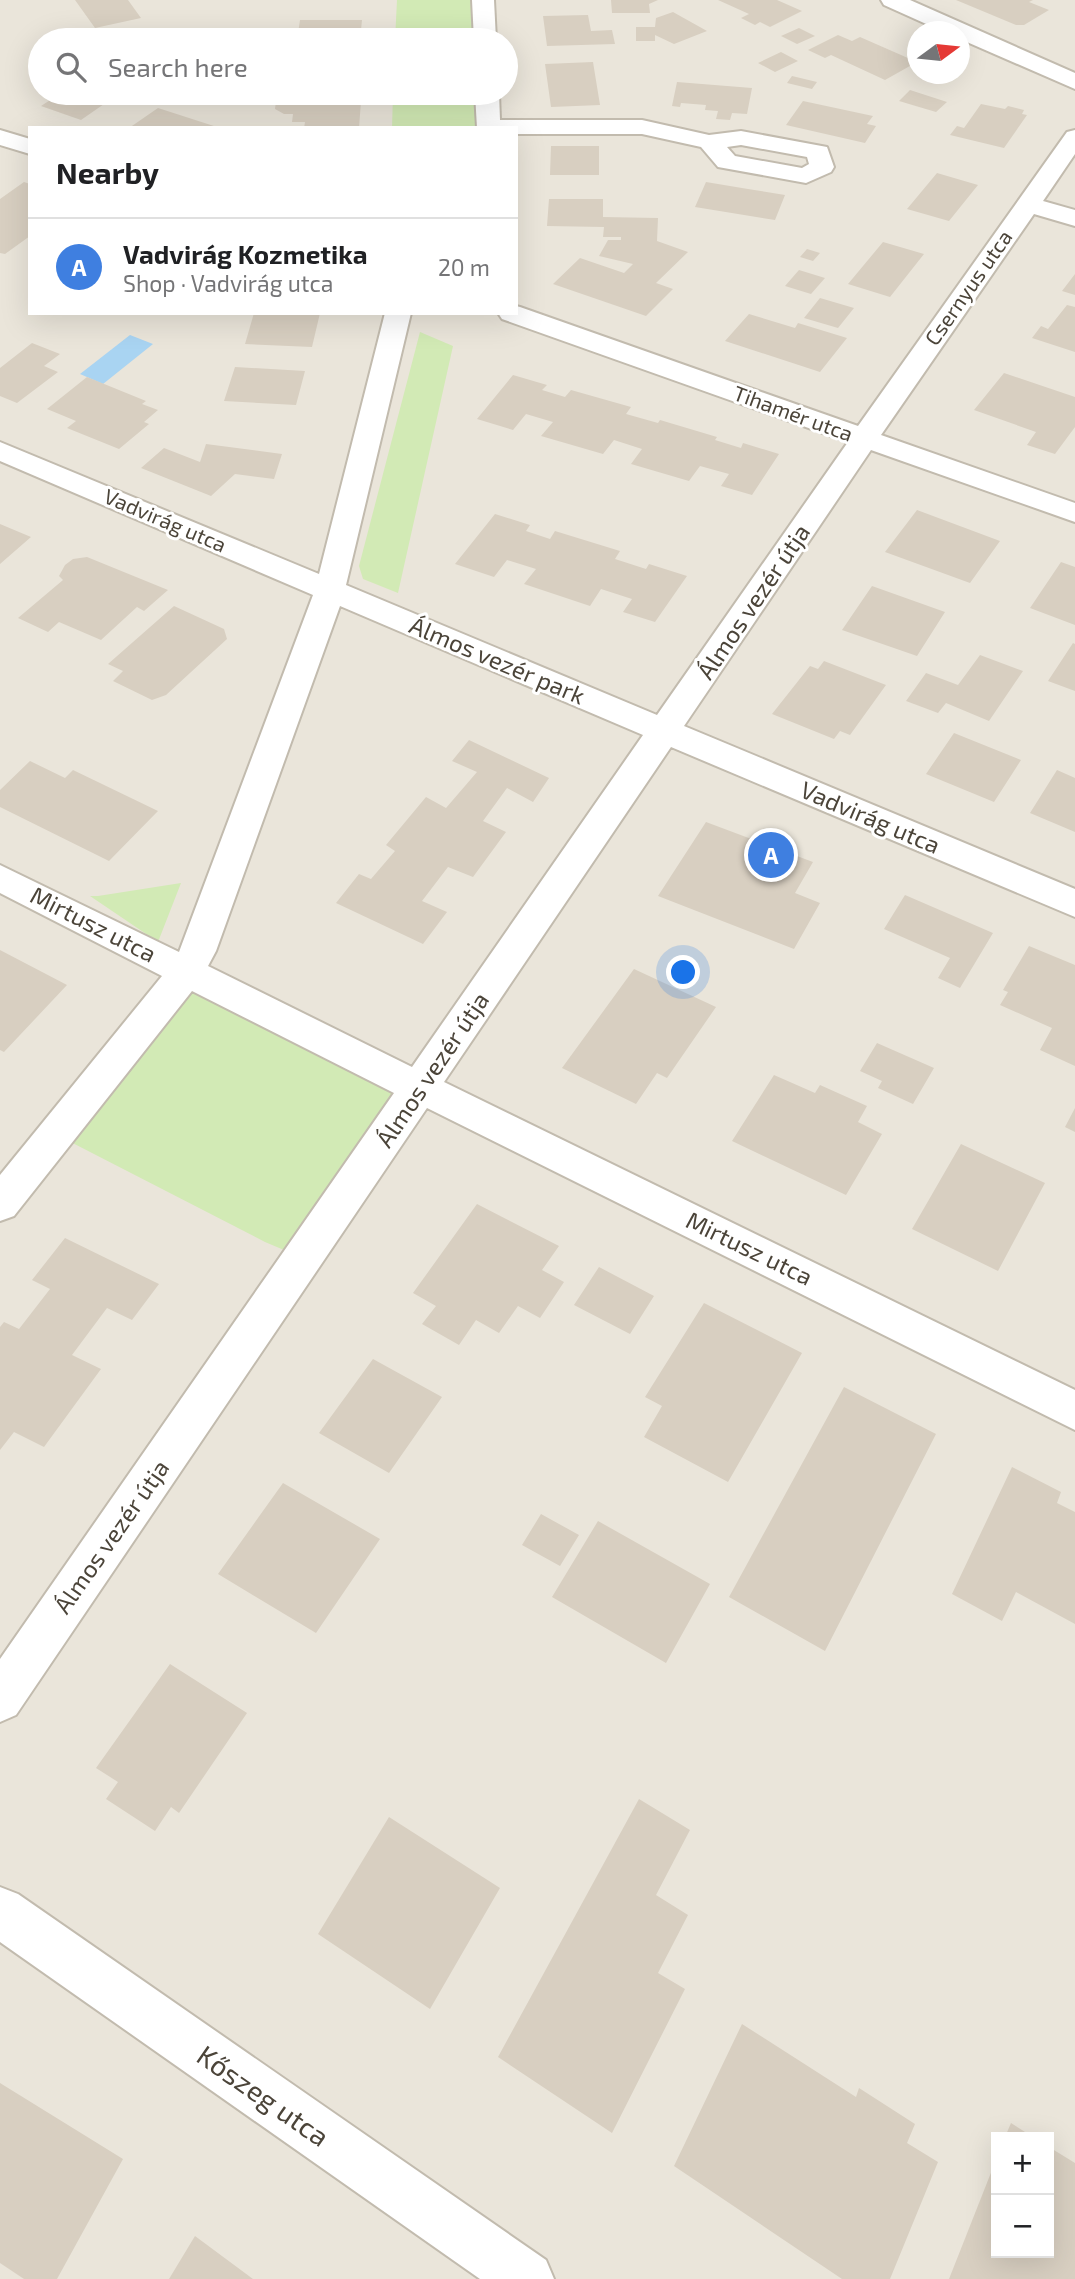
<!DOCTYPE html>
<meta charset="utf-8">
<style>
body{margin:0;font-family:"Exo 2",sans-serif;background:#f2f2f2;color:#202124}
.controls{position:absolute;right:21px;bottom:21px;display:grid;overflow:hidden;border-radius:0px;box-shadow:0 7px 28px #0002}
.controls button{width:63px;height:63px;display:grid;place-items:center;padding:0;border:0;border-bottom:2px solid #e0e0e0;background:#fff;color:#202124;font:35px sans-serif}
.compass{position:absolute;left:907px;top:21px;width:63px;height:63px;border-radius:50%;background:#fff;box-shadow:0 7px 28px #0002;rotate:75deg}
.you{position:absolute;left:684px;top:973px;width:24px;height:24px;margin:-18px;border:5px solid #fff;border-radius:50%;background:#1a73e8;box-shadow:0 0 0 10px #1a73e833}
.badge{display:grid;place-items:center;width:46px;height:46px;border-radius:50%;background:#fc3f1d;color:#fff;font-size:23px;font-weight:700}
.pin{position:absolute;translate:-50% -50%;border:4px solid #fff;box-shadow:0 2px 7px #0006}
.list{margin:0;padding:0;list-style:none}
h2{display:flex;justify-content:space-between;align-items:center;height:91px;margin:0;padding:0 28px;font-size:30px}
h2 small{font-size:23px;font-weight:400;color:#757577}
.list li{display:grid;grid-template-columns:46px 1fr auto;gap:21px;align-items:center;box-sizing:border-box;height:98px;padding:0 28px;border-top:2px solid #e0e0e0}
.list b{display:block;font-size:26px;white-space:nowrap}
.list p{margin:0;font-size:23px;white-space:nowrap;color:#757577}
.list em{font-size:23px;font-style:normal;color:#757577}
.icon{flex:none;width:38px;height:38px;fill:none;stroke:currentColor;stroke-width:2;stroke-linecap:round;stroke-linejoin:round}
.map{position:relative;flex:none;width:1075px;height:2279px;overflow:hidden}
.search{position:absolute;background:#fff;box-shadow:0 7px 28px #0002;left:28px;top:28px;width:490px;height:77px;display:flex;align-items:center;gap:18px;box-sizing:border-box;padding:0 24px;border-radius:38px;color:#757577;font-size:26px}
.panel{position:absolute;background:#fff;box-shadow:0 7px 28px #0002;left:28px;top:126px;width:490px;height:189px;border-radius:0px}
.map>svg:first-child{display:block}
.residential{fill:#eae5da;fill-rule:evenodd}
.green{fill:#d2eab5}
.water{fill:#a9d4f2}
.building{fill:#d8cfc1}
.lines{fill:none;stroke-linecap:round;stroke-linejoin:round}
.minor-casing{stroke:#c2bbae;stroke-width:4}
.minor{fill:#fff;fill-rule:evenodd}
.labels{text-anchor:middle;stroke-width:6;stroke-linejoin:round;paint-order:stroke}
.far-street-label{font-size:21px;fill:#4b4439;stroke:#fff}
.street-label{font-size:24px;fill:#4b4439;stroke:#fff}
.near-street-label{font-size:28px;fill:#4b4439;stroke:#fff}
</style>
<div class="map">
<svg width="1075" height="2279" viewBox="0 0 1075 2279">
<rect width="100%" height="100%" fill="#f6f3ec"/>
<path class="residential" d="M0,0H1075V2279H0ZM918,32H960V74H918ZM40,40H506V93H40ZM30,128H516V313H30ZM996,2137H1049V2253H996Z"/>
<path class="green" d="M397,0H483L485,40H395Z
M393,93H487L489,128H392Z
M420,332L453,346L398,593L363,579L359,566Z
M181,883L158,942L90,896H98Z
M186,972L421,1088L303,1258L265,1242L57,1135Z"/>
<path class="water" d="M130,335L153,344L103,384L80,374Z"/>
<path class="building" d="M75,0H128L141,18L95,28Z
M611,0H658L649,4L650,13H612Z
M718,0H777L802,11L770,27L760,22L755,25L741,18L749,14Z
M956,0H1033L1029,2L1049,10L1024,25H1016Z
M673,12L707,31L674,44L655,35V41H636V27H655L656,18Z
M588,15L591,31L612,30L615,44L547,46L543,16Z
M300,20H362L360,40H297Z
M799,28L815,36L797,44L781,36Z
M838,35L852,41L860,37L917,62L885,80L831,55L825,58L808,50Z
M781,52L798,61L775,72L758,63Z
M593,62L600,105L551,107L545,64Z
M792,76L817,82L812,89L787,83Z
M677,82L752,88L747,114L732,113L730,120L716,119L718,111L705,110L706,105L681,103L680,107L672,106Z
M910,90L947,102L936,112L899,101Z
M51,93H112L117,95L81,120L41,106L58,95Z
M276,101H361L359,128H304L305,122H292L293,114H284L275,109Z
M803,101L873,116L867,124L876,126L865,143L786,125Z
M981,104L1005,109L1008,106L1024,110L1022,114L1027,115L1004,148L950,135L957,126L964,128Z
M158,108L217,127V128H129Z
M551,146H599V175H550Z
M937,173L978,185L949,221L907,209Z
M24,182L30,184V236L5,254L0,253V199Z
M706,182L748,189L785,195L775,220L695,207Z
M549,199H603V217L658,218L657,241L688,252L656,283L673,289L646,316L553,284L580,258L624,273L633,264L599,256L608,240H621V237H603L604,227L547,226Z
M883,242L924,254L890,297L848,284Z
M807,249L820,253L813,261L800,257Z
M799,270L825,278L811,294L785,286Z
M1075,274V295L1062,291Z
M820,298L854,308L838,328L804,318Z
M1067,305L1075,307V352L1032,338L1041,326L1048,329Z
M254,313H320L312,347L245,344Z
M749,314L795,328L798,323L847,338L820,372L725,341Z
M32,343L60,354L44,366L58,372L17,403L0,396V368Z
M235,367L305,371L296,405L224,401Z
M1004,373L1075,397V427L1055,454L1027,445L1036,432L974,410Z
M513,375L547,385L542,390L565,397L571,390L631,407L626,414L658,423L660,420L717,437L715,440L741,448L743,443L779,454L752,495L721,486L729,474L700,466L689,481L631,464L642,449L614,440L603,454L541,436L553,422L526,414L513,430L477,419Z
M87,377L146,401L142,404L158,410L144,422L149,424L119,449L67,428L76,421L47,409Z
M206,444L282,454L274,479L235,474L211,496L141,468L164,448L200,462Z
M917,510L1000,541L970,583L885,552Z
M495,514L530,525L526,531L550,539L555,531L620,551L615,559L646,569L649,564L687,576L655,622L623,612L632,599L601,589L590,606L524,584L536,569L507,560L494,577L455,564Z
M0,524L31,537L0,564Z
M87,557L168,590L144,611L137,607L101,640L59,622L48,632L18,618L63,580L59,576L65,565L73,559Z
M1061,562L1075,567V625L1030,608Z
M872,586L945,612L917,656L842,630Z
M174,606L224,629L227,639L166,695L152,700L113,681L123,671L108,664Z
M1073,643L1075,644V691L1048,681Z
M980,655L1023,671L989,721L946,703L938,713L906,701L926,673L958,685Z
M824,661L886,685L850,735L840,731L834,739L772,714L810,666L818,669Z
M954,733L1021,760L994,802L926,774Z
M469,740L549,778L533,802L507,788L483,821L506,832L473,877L448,867L422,901L447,912L423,944L336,903L359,874L371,879L395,851L386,845L426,797L446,808L477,772L452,761Z
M30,761L65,778L73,770L158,811L109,861L0,807V790Z
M1057,770L1075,778V832L1030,813Z
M706,822L813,862L795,893L820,903L794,949L658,896Z
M905,895L993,933L960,988L938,978L950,958L884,929Z
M1029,946L1075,965V1066L1040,1050L1052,1028L1000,1005L1008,992L1003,990Z
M0,950L67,985L4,1052L0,1050Z
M634,969L716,1007L667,1078L657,1073L636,1104L562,1068Z
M877,1043L934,1068L913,1104L878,1088L882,1081L860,1071Z
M774,1075L815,1093L820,1085L867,1106L858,1122L882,1134L846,1195L732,1141Z
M1075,1108V1132L1065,1127Z
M961,1144L1045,1183L998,1271L912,1229Z
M477,1204L559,1246L542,1270L564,1282L540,1318L518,1306L499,1333L476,1320L459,1345L422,1324L436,1306L413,1293Z
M65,1238L159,1284L132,1320L107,1308L72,1355L101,1369L44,1447L14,1432L0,1450V1327L4,1322L19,1329L50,1289L32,1280Z
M599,1267L654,1296L630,1334L574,1305Z
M704,1303L802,1353L728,1482L644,1437L662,1406L645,1397Z
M373,1359L442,1397L389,1473L319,1433Z
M844,1387L936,1434L825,1651L729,1597Z
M1012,1467L1061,1492L1057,1503L1075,1512V1624L1016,1592L1002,1621L952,1594Z
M283,1483L380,1539L316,1633L218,1574Z
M541,1514L579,1535L560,1566L522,1545Z
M598,1521L710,1584L666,1663L552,1597Z
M170,1664L247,1713L179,1813L171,1807L155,1831L106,1799L118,1782L96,1768Z
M639,1799L690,1830L656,1895L688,1915L658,1973L685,1989L612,2133L498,2057Z
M389,1817L500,1888L430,2009L318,1934Z
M742,2024L856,2097L859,2088L915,2124L907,2143L938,2162L890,2279H842L674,2166Z
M0,2083L123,2159L57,2279H24L0,2263Z
M1011,2123L1033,2137H1005Z
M1049,2147L1075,2163V2279H949L996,2160V2253H1049Z
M195,2236L253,2279H169Z"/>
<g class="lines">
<g class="minor-casing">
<path id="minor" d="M472,0H494L496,40H474Z
M881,0H910L1075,73V89L960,39V32H944L884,5Z
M475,93H499L500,120H642L709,135L741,131L827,147L834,167L831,172L806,183L718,167L701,147L642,134H516V128H477ZM741,145L807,157L809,164L802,168L735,156L727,147Z
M0,130L30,139V154L0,145Z
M1075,130V154L1043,201L1075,210V226L1034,214L881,435L1075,503V522L871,450L684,726L1075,889V917L671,747L444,1082L1075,1390V1430L427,1108L16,1715L0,1722V1659L394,1093L192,991L14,1216L0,1221V1175L162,976L0,893V865L179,952L313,595L0,461V442L319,574L385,313H411L346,585L657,715L848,442L502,319L498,313H516V306L520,307L858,426L1067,132ZM340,606L643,735L412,1067L208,966L216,951Z
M0,1887L18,1894L546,2260L554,2279H480L0,1942Z"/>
</g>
<use href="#minor" class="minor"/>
</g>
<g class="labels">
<g class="far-street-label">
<text transform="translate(969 288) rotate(-55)" y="7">Csernyus utca</text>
<text transform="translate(793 414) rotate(20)" y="7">Tihamér utca</text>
<text transform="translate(165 521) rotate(23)" y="7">Vadvirág utca</text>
</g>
<g class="street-label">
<text transform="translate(754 602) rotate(-56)" y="8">Álmos vezér útja</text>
<text transform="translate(497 661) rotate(23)" y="8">Álmos vezér park</text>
<text transform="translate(870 818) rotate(23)" y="8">Vadvirág utca</text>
<text transform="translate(93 925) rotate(27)" y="8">Mirtusz utca</text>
<text transform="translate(433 1070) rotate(-56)" y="8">Álmos vezér útja</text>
<text transform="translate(749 1249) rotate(26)" y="8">Mirtusz utca</text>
<text transform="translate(112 1537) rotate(-55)" y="8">Álmos vezér útja</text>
</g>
<g class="near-street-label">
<text transform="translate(263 2096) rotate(35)" y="10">Kőszeg utca</text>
</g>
</g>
</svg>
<div class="controls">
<button>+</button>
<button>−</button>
</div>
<svg class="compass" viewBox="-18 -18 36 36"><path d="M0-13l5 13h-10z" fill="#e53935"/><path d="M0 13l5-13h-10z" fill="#757577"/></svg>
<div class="you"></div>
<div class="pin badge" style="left:771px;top:855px;background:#3f7fe0">A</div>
<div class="search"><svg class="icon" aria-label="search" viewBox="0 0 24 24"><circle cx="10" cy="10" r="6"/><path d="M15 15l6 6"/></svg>Search here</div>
<section class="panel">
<h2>Nearby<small></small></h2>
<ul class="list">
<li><span class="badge" style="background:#3f7fe0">A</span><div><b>Vadvirág Kozmetika</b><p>Shop · Vadvirág utca</p></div><em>20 m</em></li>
</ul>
</section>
</div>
